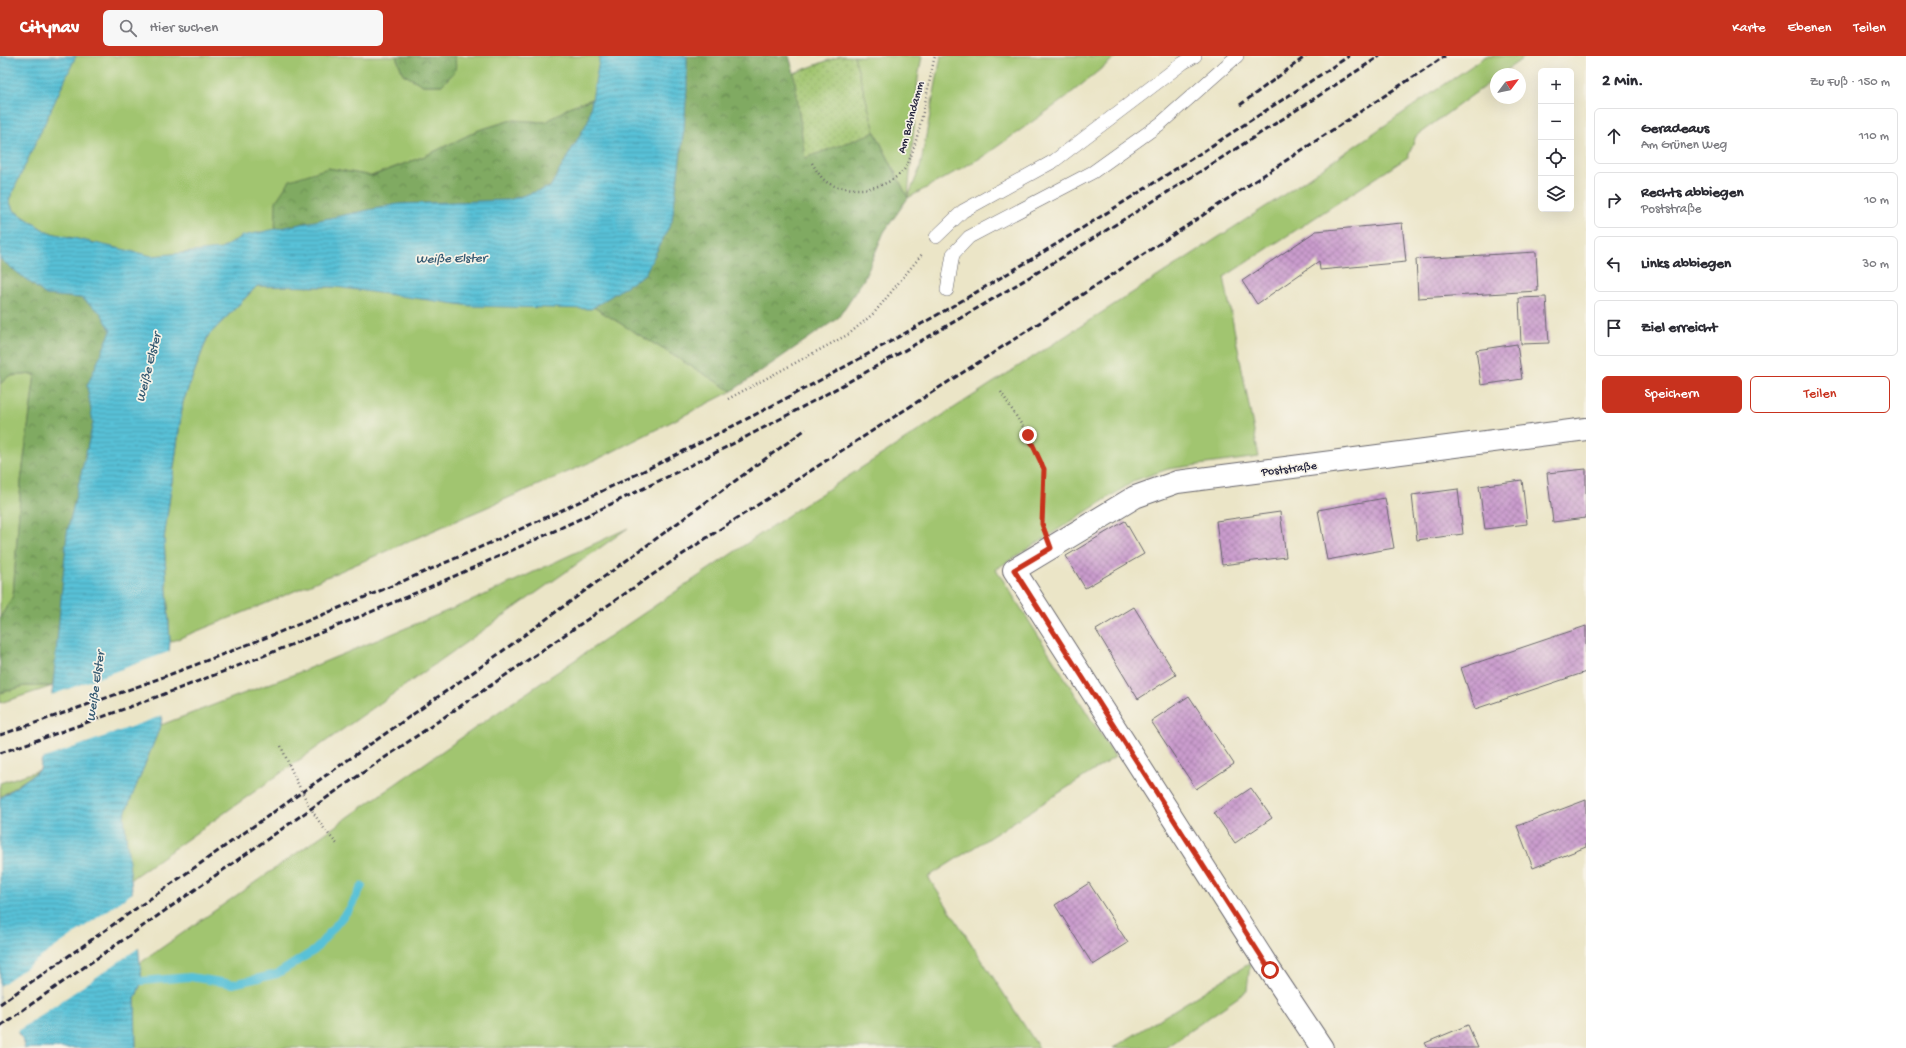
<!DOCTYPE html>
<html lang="de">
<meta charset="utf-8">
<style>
body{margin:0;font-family:"Gochi Hand",sans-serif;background:#f7f7f7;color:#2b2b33}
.controls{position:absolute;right:12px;top:12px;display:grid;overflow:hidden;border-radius:6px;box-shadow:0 4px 16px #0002}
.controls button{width:36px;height:36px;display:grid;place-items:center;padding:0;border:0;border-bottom:1px solid #e1e1e2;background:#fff;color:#2b2b33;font:20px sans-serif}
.compass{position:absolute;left:1490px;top:12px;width:36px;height:36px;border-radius:50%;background:#fff;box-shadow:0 4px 16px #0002;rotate:58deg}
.stop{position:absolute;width:12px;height:12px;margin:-9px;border:3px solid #c8321e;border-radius:50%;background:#fff}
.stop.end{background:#c8321e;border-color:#fff;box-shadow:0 1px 4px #0008}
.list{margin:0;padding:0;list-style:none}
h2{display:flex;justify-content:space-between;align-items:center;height:52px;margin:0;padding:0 16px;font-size:17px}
h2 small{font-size:13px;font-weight:400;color:#7c7c81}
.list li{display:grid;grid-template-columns:26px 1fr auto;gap:12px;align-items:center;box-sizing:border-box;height:56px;margin:0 8px 8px;padding:0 8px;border:1px solid #e1e1e2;border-radius:6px}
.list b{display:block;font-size:15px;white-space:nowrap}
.list p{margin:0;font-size:13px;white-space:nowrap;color:#7c7c81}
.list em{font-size:13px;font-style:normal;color:#7c7c81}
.actions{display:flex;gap:8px;padding:12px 16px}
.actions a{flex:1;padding:9px 0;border:1px solid #c8321e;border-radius:6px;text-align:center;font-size:14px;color:#c8321e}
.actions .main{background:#c8321e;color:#fff}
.icon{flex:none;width:22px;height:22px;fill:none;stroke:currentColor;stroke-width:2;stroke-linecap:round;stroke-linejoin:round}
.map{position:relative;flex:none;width:1586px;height:992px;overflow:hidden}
header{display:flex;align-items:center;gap:24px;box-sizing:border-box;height:56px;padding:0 20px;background:#c8321e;color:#fff}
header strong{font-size:19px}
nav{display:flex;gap:22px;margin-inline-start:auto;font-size:14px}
.search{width:280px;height:36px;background:#f7f7f7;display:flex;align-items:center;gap:10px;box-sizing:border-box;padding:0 14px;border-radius:6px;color:#7c7c81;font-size:15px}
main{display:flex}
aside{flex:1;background:#fff}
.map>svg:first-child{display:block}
.grass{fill:#a1c56f;stroke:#627455}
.forest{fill:url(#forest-crowns);stroke:#51664e}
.garden{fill:url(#garden-dots);stroke:#627455}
.water{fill:url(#water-rules);stroke:#3e7289}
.pier{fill:#ebe5c7}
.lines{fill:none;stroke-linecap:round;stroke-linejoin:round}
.stream{stroke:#59c1d7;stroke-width:8}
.building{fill:url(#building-cross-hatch)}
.lane-casing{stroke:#68666c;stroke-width:14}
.street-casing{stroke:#68666c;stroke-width:24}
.path{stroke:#68666c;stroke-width:2.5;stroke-dasharray:1 3;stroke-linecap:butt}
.lane{stroke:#fff;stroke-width:13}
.street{stroke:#fff;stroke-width:22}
.rail{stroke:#22223b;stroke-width:3;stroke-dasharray:6 3;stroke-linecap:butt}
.route{stroke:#c8321e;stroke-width:5}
.labels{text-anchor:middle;stroke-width:3.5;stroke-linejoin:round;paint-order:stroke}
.street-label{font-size:12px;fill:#22223b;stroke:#f7f3e8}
.water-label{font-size:13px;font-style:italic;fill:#355a72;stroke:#f7f3e8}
</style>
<header>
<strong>Citynav</strong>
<div class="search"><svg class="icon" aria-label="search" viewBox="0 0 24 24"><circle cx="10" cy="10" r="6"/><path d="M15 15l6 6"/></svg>Hier suchen</div>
<nav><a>Karte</a><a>Ebenen</a><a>Teilen</a></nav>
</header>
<main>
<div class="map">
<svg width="1586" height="992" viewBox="0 0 1586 992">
<defs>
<pattern id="forest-crowns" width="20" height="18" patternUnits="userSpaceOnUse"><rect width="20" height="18" fill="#80aa62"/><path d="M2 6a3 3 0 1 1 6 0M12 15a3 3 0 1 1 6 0" fill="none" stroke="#688a52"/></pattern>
<pattern id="garden-dots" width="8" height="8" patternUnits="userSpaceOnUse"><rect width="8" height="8" fill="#a1c56f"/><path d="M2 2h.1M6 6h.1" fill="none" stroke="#8aa961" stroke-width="1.8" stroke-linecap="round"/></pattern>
<pattern id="water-rules" width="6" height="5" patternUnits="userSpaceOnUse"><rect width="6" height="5" fill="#59c1d7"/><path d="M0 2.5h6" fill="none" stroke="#499cb0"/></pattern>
<pattern id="building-cross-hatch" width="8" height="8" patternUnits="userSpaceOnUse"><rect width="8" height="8" fill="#ca9ccd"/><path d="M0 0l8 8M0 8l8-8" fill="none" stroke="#a47fa8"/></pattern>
</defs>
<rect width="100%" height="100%" fill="#f7f3e8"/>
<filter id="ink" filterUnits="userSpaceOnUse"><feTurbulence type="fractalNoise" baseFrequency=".025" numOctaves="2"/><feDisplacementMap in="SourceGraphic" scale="8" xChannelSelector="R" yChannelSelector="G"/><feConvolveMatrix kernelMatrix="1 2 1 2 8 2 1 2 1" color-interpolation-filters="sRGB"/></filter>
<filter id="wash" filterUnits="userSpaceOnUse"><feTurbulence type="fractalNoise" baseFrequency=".012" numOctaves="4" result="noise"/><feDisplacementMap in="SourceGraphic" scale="16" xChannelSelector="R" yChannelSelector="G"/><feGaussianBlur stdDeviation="0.9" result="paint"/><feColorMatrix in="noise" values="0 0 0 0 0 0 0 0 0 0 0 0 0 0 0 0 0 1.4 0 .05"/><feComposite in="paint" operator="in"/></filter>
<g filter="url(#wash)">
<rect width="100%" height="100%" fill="#ebe5c7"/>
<path class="grass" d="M73,0H396L403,18L423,29H442L456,14L455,0H605L599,41L571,50L546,66L512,64L479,74L425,100L371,120L328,112L275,176L216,197L151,204L47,176L13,154L9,144Z
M854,0H922L918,22L908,141L920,112L941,0H1117L1060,46L984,100L908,142L875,76Z
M1486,0H1526L1501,18H1496V22L1416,80L1408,101L1224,221L1259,401L1168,413L1136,424L996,513L1115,701L928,821L1039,992H136L135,943L142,925L140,907L491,661L796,454L1276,144Z
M257,230L336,231L590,249L732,335L600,402L267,547L170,586L164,483L183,346L208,280Z
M35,318L21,426L13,540L0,562V328L9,320Z
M628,472L128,825L119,761L161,669L295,618L476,543Z
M25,630H53L0,647V637Z
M40,714L0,741V727Z
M1250,907L1247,935L1165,992H1113Z"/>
<path class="forest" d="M396,0H455L456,14L442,29H423L403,18Z
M682,0H789L794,17L805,102L875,76L908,142L884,176L864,223L838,262L732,335L590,249Z
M599,41L577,116L517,157L275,176L276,145L290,124L328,112L372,120L425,100L479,74L512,64L546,66L571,50Z
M0,201L46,239L81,242L105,254L111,275L101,351L65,540L53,630H25L0,637V562L13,540L21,426L35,318L9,320L0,328Z"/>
<path class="garden" d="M840,0H854L875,76L805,102L794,17Z"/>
<path class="water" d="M0,0H76L9,144L13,154L47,176L152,200L221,193L242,180L398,148L509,144L550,131L588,65L600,0H687V33L684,73L672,165L645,218L591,253L471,250L336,231L257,230L208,280L183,346L164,483L170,586L161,669L124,760L142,925L135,943L136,992H24L23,985L0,948V742L40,714L53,630L67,477L93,367L87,330L111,275L101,257L81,242L46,239L0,203Z"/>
<path class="pier" d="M171,595L164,659L39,704L49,640Z
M134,836L140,891L15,977L0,952V930Z"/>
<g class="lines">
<path class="stream" d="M142,925L190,921L233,928L277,918L315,894L350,852L362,830"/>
</g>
<g id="blocks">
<path class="building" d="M1402,167L1406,206L1320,214L1319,205L1257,248L1242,225L1316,175Z
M1536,196L1538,235L1418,242L1416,203Z
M1546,241L1549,287L1521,288L1519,242Z
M1517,288L1522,323L1481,329L1476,294Z
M1586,413V462L1553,466L1547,417Z
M1522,424L1527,468L1485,473L1479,430Z
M1458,433L1463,478L1417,484L1412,439Z
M1385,442L1394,492L1327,504L1318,454Z
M1280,456L1286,501L1222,509L1216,465Z
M1125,465L1144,498L1085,532L1066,500Z
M1134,551L1176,619L1138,643L1096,574Z
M1586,570V616L1475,653L1461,612Z
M1189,640L1234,708L1196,733L1151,665Z
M1251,732L1272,762L1235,787L1214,757Z
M1586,744V791L1533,812L1517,770Z
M1089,827L1128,887L1093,909L1055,849Z
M1468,969L1478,992H1428L1425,987Z"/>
</g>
</g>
<g filter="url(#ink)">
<use href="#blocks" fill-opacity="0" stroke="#68666c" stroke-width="1"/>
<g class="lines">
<g class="lane-casing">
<path id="lane" d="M936,181L963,155L1054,105L1183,7L1195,0
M947,234L953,198L969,181L1093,116L1160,68L1237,0"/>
</g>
<g class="street-casing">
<path id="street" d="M1322,992L1270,914L1014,514L1135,441L1177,426L1586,373"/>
</g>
<path class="path" d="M812,107C825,129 830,131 856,133C872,134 892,127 903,115C917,100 929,23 935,0
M1001,336L1028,379L1044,413L1042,468
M728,343L849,278L874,257L923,197
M281,690C296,725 311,760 337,788"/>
<use href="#lane" class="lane"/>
<use href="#street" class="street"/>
<path class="rail" d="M1240,49L1306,0
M0,679C319,571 631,434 923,267C1069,184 1209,92 1349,0
M0,697C216,623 428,537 634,437C894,312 1138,157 1380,0
M0,948L489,605L806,373
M0,970L342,731L705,483L1013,284L1445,0"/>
</g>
</g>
<g class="lines" filter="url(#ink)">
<path class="route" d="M1028,379L1044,413L1042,468L1051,492L1014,514L1270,914"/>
</g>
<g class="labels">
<g class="street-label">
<text transform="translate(910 61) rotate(-75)" y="4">Am Bahndamm</text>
<text transform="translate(1289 412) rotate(-7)" y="4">Poststraße</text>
</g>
<g class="water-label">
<text transform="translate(451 201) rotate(-1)" y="5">Weiße Elster</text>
<text transform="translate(147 311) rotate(-76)" y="5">Weiße Elster</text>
<text transform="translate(94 630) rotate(-82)" y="5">Weiße Elster</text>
</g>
</g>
</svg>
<div class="controls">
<button>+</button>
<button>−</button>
<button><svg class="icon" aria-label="locate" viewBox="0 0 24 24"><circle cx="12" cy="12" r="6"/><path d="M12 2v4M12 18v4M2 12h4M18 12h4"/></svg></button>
<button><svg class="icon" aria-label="layers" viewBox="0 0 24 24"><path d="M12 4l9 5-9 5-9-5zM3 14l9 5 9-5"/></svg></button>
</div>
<svg class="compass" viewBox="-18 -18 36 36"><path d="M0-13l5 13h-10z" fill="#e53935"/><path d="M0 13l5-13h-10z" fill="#7c7c81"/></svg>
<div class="stop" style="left:1270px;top:914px"></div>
<div class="stop end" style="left:1028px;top:379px"></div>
</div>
<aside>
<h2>2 Min.<small>Zu Fuß · 150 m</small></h2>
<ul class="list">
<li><svg class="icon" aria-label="ahead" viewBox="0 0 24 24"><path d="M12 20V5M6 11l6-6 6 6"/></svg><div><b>Geradeaus</b><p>Am Grünen Weg</p></div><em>110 m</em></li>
<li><svg class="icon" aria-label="right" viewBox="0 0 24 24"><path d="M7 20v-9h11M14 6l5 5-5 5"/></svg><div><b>Rechts abbiegen</b><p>Poststraße</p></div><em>10 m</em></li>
<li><svg class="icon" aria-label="left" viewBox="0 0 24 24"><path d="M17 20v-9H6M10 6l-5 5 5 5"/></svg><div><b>Links abbiegen</b></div><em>30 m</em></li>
<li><svg class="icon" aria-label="arrive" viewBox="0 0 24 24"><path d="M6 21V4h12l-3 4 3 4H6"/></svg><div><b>Ziel erreicht</b></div></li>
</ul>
<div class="actions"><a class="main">Speichern</a><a>Teilen</a></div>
</aside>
</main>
